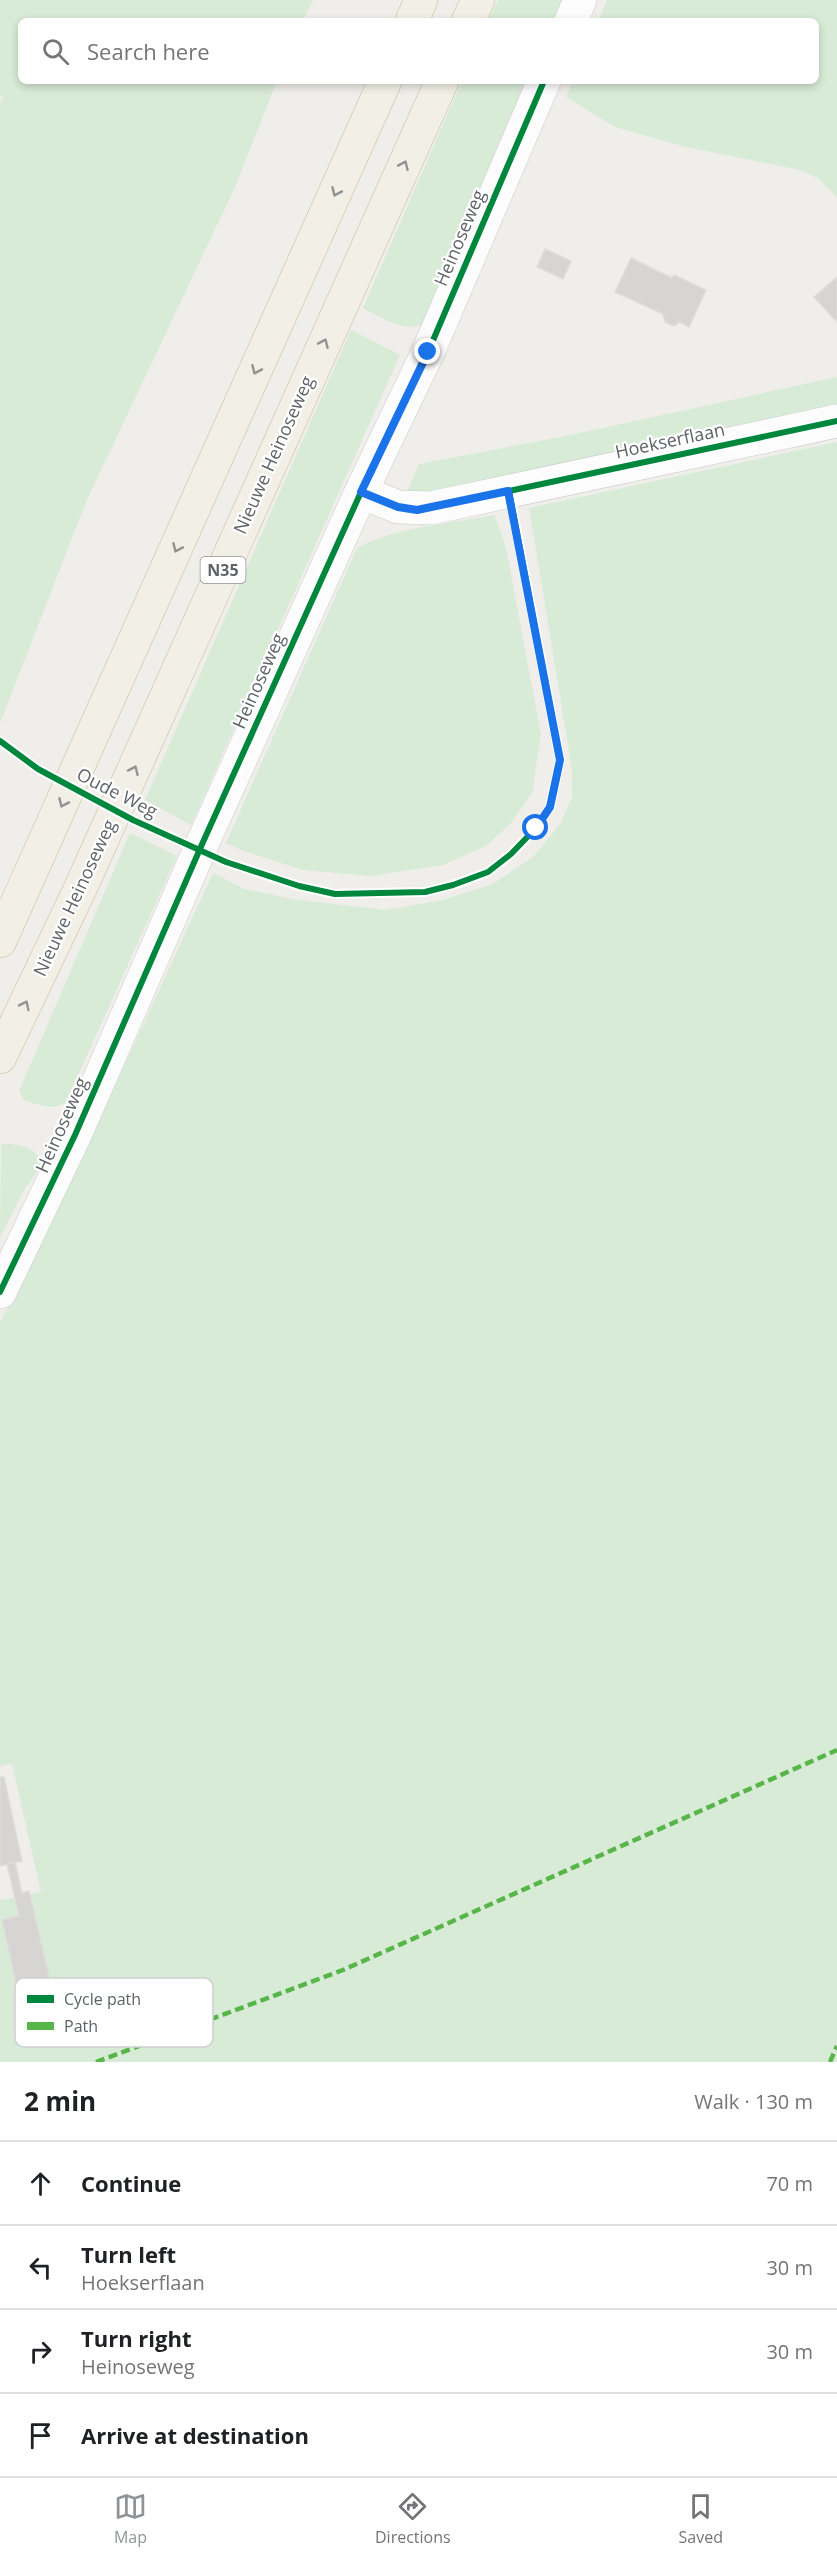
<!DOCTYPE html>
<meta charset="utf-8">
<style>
body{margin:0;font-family:"Open Sans",sans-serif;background:#f6f6f6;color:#202124}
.stop{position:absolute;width:18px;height:18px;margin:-14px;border:4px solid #1a73e8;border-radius:50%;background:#fff}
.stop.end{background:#1a73e8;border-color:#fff;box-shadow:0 2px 6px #0008}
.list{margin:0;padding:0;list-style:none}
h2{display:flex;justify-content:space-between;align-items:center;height:78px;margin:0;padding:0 24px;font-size:26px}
h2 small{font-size:20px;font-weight:400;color:#757577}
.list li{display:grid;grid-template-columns:39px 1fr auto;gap:18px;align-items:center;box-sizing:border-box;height:84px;padding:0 24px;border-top:2px solid #e0e0e0}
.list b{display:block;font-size:22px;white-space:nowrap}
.list p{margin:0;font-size:20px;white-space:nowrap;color:#757577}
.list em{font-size:20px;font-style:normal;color:#757577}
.icon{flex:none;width:33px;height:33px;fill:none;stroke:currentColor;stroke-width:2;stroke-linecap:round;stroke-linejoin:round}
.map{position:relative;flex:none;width:837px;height:2062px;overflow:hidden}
.search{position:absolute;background:#fff;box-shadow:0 3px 9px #0003;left:18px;right:18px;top:18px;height:66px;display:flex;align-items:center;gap:15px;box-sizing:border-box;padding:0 21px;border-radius:9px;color:#757577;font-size:22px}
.sheet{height:414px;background:#fff}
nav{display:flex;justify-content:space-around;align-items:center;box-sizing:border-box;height:84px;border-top:2px solid #e0e0e0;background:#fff;font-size:16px;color:#757577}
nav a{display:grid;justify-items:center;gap:3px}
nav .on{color:#919496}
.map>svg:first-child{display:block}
.green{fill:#d8ebd6}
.building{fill:#d6d5d3;stroke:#deddd9;stroke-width:1.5}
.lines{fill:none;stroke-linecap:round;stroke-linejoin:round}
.minor-casing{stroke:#cbcccc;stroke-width:34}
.trunk-casing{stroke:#c8b996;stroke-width:34}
.minor{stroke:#fdfcfc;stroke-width:33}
.trunk{stroke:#f2f0e6;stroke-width:33}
.quiet{stroke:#58b549;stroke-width:4.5;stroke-dasharray:9 4.5;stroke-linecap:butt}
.cycleway-casing{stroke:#fff;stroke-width:10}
.cycleway{stroke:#00873e;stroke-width:6}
.oneway{stroke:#929494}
.route{stroke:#1a73e8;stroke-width:8}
.labels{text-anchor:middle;stroke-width:4.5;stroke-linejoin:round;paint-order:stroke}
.shield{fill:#fff;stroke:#8f9295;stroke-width:1.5}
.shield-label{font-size:16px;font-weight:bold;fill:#5f6368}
.street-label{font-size:18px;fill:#5f6368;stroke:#fff}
.key{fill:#fff;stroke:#cfd0d2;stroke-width:1.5}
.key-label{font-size:16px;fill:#5f6368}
</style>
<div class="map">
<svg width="837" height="2062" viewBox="0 0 837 2062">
<rect width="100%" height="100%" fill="#efeeea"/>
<path class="green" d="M0,0H313L303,21H21V81H277L235,187L86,502L0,723V103L3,97L0,95Z
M498,0H567L558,21H488Z
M607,0H837V197L819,179L800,170L686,147L615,127L566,97L573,81H816V21H598Z
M462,81H532L426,323C403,334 384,318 363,308Z
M351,330L400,355L191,825L145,800Z
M837,377V413L404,498L419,464L566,436Z
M837,442V2062H0V1900L41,1892L12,1764L0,1766V1323L74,1175L213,873L242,888L291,899L386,910L443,900L493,884L533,857L561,823L572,797V769L529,508Z
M495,515L506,548L541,735L532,793L511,823L486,846L443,865L371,876L303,870L241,850L226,843L357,548C389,529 457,522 495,515Z
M130,833L177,856L66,1102C52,1111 39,1105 24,1100L19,1091Z
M1,1144C20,1144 33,1146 43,1163L24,1190L0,1238Z"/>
<path class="building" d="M545,249L571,261L563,279L537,267Z
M631,258L672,278L674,275L706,290L689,327L680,322L674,326L665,322L663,314L615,292Z
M837,277V322L814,297Z
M0,1777H4L22,1861L0,1866Z
M15,1862L22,1893L29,1891L51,1984L18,1991L2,1920L19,1916L7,1864Z"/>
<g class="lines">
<g class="minor-casing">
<path id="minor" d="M571,21L580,0
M361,492L398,507L431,508L837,421
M0,1292L75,1135L203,842L361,492L428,352L544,81"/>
</g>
<g class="trunk-casing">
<path id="trunk" d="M412,21L421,0
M468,21L478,0
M0,941L385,81
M0,1057L81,887L442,81"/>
</g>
<use href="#minor" class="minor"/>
<use href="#trunk" class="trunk"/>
<path class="quiet" d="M96,2062L343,1970L837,1750
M830,2062L837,2046"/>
<g class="cycleway-casing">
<path id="cycleway" d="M0,741L38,769L133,820L226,862L299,886L335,894L425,892L453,885L488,872L511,854L536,828L550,807L560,760L509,491L837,421
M0,1292L75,1135L203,842L361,492L428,352L544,81"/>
</g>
<use href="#cycleway" class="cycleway"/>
</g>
<defs><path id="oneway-chevron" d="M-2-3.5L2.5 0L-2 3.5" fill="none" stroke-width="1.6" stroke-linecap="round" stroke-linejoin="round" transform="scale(1.5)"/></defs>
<g class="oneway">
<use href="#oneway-chevron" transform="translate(404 165) rotate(-66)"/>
<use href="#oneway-chevron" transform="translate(336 192) rotate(114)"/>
<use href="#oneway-chevron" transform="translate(324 343) rotate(-66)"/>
<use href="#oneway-chevron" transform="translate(256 370) rotate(114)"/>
<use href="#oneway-chevron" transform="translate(177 548) rotate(114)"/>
<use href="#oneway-chevron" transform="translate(134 770) rotate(-66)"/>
<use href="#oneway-chevron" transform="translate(63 803) rotate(114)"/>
<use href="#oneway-chevron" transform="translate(25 1005) rotate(-64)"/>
</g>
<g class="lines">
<path class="route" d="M428,352L361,492L398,507L417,510L508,491L560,760L550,807L536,828"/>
</g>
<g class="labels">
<rect class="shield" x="200.5" y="557" width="45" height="26" rx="4.5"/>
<g class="shield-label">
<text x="223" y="576">N35</text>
</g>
<g class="street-label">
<text transform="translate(460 238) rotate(-67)" y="6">Heinoseweg</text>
<text transform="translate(670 441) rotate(-12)" y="6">Hoekserflaan</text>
<text transform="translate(274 455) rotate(-66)" y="6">Nieuwe Heinoseweg</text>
<text transform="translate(259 681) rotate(-66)" y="6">Heinoseweg</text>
<text transform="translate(117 793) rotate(27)" y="6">Oude Weg</text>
<text transform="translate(75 898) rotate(-65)" y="6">Nieuwe Heinoseweg</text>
<text transform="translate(62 1125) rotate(-66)" y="6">Heinoseweg</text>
</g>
</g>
<rect x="15" y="1978" width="198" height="69" rx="9" class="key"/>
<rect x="27" y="1995" width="27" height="8" fill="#00873e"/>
<rect x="27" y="2022" width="27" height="8" fill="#58b549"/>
<g class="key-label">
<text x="64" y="2005">Cycle path</text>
<text x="64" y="2032">Path</text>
</g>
</svg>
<div class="stop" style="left:536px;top:828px"></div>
<div class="stop end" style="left:428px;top:352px"></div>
<div class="search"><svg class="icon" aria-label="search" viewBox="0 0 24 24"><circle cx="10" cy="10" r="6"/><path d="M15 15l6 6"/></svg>Search here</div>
</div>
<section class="sheet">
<h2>2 min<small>Walk · 130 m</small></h2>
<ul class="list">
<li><svg class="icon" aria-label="ahead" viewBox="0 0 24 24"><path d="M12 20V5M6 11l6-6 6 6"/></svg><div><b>Continue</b></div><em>70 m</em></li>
<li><svg class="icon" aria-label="left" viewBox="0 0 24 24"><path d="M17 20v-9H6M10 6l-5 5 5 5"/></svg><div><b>Turn left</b><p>Hoekserflaan</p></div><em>30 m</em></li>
<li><svg class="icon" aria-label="right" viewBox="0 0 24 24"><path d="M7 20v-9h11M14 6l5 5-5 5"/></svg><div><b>Turn right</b><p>Heinoseweg</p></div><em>30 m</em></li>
<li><svg class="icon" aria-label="arrive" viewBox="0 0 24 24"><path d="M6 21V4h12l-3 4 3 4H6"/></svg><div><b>Arrive at destination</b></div></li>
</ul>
</section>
<nav>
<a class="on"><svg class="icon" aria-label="map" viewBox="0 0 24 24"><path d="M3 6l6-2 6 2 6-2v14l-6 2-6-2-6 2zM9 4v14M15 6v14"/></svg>Map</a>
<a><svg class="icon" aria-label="directions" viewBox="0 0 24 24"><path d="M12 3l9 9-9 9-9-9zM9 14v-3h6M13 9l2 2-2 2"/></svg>Directions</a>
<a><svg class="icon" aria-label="saved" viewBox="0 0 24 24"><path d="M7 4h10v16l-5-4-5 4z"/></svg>Saved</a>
</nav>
